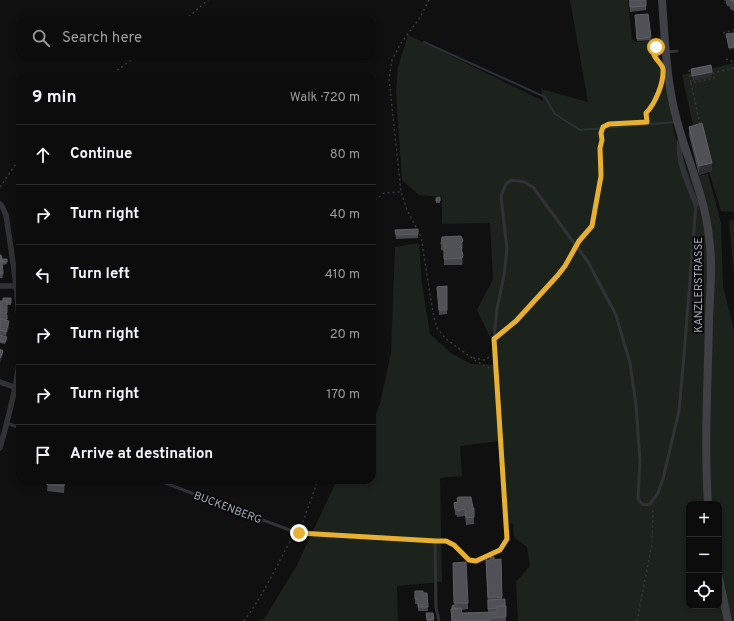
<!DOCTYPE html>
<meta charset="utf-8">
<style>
body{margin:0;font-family:Overpass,sans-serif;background:#1a1a1b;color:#f1f3f6}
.controls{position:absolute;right:12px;bottom:12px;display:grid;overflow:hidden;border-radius:8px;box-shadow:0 2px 6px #0003}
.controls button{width:36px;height:36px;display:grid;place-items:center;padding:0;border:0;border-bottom:1px solid #2c2c2e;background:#0c0c0d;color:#f1f3f6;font:20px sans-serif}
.stop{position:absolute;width:12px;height:12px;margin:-9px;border:3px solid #e7b032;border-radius:50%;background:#fff}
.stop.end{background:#e7b032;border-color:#fff;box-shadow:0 1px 4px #0008}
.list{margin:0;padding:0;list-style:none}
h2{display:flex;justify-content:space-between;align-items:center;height:52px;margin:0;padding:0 16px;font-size:17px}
h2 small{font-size:13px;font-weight:400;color:#9a9b9d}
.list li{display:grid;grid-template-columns:26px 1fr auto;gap:12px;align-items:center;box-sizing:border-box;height:60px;padding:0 16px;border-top:1px solid #2c2c2e}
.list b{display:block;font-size:15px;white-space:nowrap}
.list em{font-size:13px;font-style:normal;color:#9a9b9d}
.icon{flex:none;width:22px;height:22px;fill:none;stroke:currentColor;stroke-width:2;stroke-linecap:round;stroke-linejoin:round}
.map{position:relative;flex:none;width:734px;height:621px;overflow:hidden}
.search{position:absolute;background:#0c0c0d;box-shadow:0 2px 6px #0003;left:16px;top:16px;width:360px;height:44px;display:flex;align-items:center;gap:10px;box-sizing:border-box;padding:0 14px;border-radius:12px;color:#9a9b9d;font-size:15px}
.panel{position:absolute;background:#0c0c0d;box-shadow:0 2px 6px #0003;left:16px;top:72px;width:360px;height:412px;border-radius:12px}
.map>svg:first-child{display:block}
.green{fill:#1c231d;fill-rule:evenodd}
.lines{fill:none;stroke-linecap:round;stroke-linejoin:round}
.stream{stroke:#2a3239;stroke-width:2}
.path{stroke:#37393d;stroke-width:1.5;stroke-dasharray:2 3;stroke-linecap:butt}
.service{stroke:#313236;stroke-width:3}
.minor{stroke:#313236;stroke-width:5.5}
.secondary{stroke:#3f4146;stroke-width:8}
.wall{fill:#46474c}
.shaded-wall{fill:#2c2d30}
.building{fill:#505157;stroke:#5d5f65}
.route{stroke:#e7b032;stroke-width:5}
.labels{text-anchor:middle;stroke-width:4;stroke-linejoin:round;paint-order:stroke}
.street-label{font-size:11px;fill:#a2a6b1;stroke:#0b0b0c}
</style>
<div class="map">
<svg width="734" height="621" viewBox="0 0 734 621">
<rect width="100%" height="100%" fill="#101011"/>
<path class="green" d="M570,0H628L632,40L637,42L657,39L660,58L666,77L674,133L690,177L708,174L721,223L723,287L734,330V621H518L516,582L530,566L527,547L514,537L513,524L508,523L498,441L460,446L462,476L440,478L442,582L397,586L398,621H260L264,619L296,567L337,480H372V424L380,404L391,353L395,247L419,243L422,284L430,334L452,354L471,364L495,365L494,329L490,337L477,310L493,279L490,223L442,224V197L419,195L402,180L396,92L398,67L408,35L543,101L541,89L588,102ZM689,504H719V606H689Z
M734,63V212L721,211L709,172L712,171L695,134L682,75Z
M729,220H734V276Z"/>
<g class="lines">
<path class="stream" d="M424,42L545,97L555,114L580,130L675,122"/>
<path class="path" d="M429,0L419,19L401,43L392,60L389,79L401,192L407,210L421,237L433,313L437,328L446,339L476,361L491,369
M185,20L208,0
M723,33L734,30
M658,46L655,49L654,55L659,63
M726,59L734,62
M689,70L691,83
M109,76L137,56
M700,124L691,83L714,78L713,73L734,68
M0,187L20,158
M579,242L591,229L593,223L601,176L600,148L602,128C609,122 637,122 647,123L648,121L646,113L656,98L661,85
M372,310L375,200L384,193L401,192
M500,334L516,321L546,289L565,265L574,251
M473,358L485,360L489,357
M301,527L318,480
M244,621C264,594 277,565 293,536
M637,621L652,544L653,508"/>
<path class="service" d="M667,52L677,51
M7,423L20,428
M157,480L295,532L435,541H446L454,545L469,560L477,561L500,550L507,539L494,338L497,309L504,275L507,249L501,196L506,184L512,180L524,182L533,187L588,262L616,315L630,363L636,405L640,461L638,498C640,504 644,506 650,504L658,493L663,479L679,411L684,355L696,204
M435,541L436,607L439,621"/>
<path class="minor" d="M681,136C675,159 688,182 696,204
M0,204L2,206L6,215C13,263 22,312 19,361C17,388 7,422 0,448
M0,286H17
M0,382L14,387"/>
<path class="secondary" d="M662,0C665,39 666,79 676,117C686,157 705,196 709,237C713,264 710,292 709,319C708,380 704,443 708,504
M719,578L728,621"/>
</g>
<path class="wall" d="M629,0H646V10L630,12Z
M724,0H734V11L730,9V7L727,6V5L726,4V1Z
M648,14L651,40L637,41L635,15Z
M689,127L712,171L699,175L689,135Z
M440,197V203H436V198Z
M418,229V238L396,239L395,230Z
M441,244L463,248L461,249L463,261L462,265H444V251L441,250Z
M0,255L2,259H7V264L2,265L3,278H0Z
M447,286V314L439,315L437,287Z
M11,298V305H7V321L9,326L6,336L0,335V301H3Z
M0,335L7,339L5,344L0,343Z
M48,480H65L64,493L47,491Z
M457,498L473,508H474V524L466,525L465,516L457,517V515H455L454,503L457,502Z
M501,559L502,599H505L506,621H451V609L454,605L453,569L468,603V609L461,610L462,613L488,612L486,560Z
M415,591L423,593H427L428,611H418V604H415Z
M426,613H433L434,621H427Z"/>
<path class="shaded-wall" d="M734,47V49L729,50V48Z
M712,72V77L692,81V76Z
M712,163V171L699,175V166Z
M463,241V248L461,249V243Z
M463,255V261L462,265V258Z
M9,321V326L6,336V332Z
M3,351V355L0,363V358Z"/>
<path class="building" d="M630,0H646V6L630,7Z
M730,0H734V2Z
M648,14L651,37L637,39L635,15Z
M734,33V47L729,48L726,34Z
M711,65L712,72L692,76L691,69Z
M702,123L712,163L699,166L689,127Z
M440,197V201H436V198Z
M418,229V234L396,235L395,230Z
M461,236L463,241L461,243L462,252L463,255L462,258L444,259V244H441L442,237Z
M0,255H1L2,259H7V262H2V260H0Z
M0,260H2L3,274H0Z
M447,286V310H439L437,287Z
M3,298H11V303H7V301H3Z
M0,301H7V313H0Z
M0,315H7V319H0Z
M0,319L9,321L6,332L0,330Z
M0,335L7,337L5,342L0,341Z
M0,349L3,351L0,358Z
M48,480H64V486L47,485Z
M459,497H471L473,508H474V517L466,518L465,509L457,511V508L455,509L454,503L458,502L457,498Z
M490,557H494V560L501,559L502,597H488L486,560H490Z
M466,562L468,603H454L453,563Z
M415,591H423V593H427L428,607H418V599H415Z
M505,599V606H497V608L488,609V600Z
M454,605V608H457V609H452V606Z
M497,606H506V617L490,618V621H456V620H452L451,609L461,608L462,613L497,612Z
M426,613H433L434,619L427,620Z"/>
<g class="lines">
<path class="route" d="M299,533L436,541H446L454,545L469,560L476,561L500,550L507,539L494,339L516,321L558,275L565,266L579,241L592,226L601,176L600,148L602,140L601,133L603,127L609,124L647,122L646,113C655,104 664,83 663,69C662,64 656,60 654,55L656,47"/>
</g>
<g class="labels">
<g class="street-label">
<text transform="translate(698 285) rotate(-90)" y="4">KANZLERSTRASSE</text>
<text transform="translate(228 507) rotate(21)" y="4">BUCKENBERG</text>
</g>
</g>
</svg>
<div class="controls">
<button>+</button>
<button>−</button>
<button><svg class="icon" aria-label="locate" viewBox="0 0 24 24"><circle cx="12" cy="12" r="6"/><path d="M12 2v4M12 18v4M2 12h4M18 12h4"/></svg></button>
</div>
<div class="stop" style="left:656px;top:47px"></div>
<div class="stop end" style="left:299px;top:533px"></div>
<div class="search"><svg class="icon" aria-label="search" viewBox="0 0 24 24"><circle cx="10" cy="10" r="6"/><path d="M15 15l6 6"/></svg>Search here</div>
<section class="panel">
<h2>9 min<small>Walk · 720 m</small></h2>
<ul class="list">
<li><svg class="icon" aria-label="ahead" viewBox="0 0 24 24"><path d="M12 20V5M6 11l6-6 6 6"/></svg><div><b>Continue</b></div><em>80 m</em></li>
<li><svg class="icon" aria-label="right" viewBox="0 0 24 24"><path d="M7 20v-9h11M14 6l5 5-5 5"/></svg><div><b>Turn right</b></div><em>40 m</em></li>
<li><svg class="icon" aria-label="left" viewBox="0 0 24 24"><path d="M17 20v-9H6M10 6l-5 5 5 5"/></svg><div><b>Turn left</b></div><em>410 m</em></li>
<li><svg class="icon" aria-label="right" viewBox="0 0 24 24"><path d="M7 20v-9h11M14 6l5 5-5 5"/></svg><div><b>Turn right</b></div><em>20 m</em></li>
<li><svg class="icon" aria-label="right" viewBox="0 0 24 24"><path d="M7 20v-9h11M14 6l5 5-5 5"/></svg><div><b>Turn right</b></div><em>170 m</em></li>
<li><svg class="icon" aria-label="arrive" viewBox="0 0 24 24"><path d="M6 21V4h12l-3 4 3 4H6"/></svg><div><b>Arrive at destination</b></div></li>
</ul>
</section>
</div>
